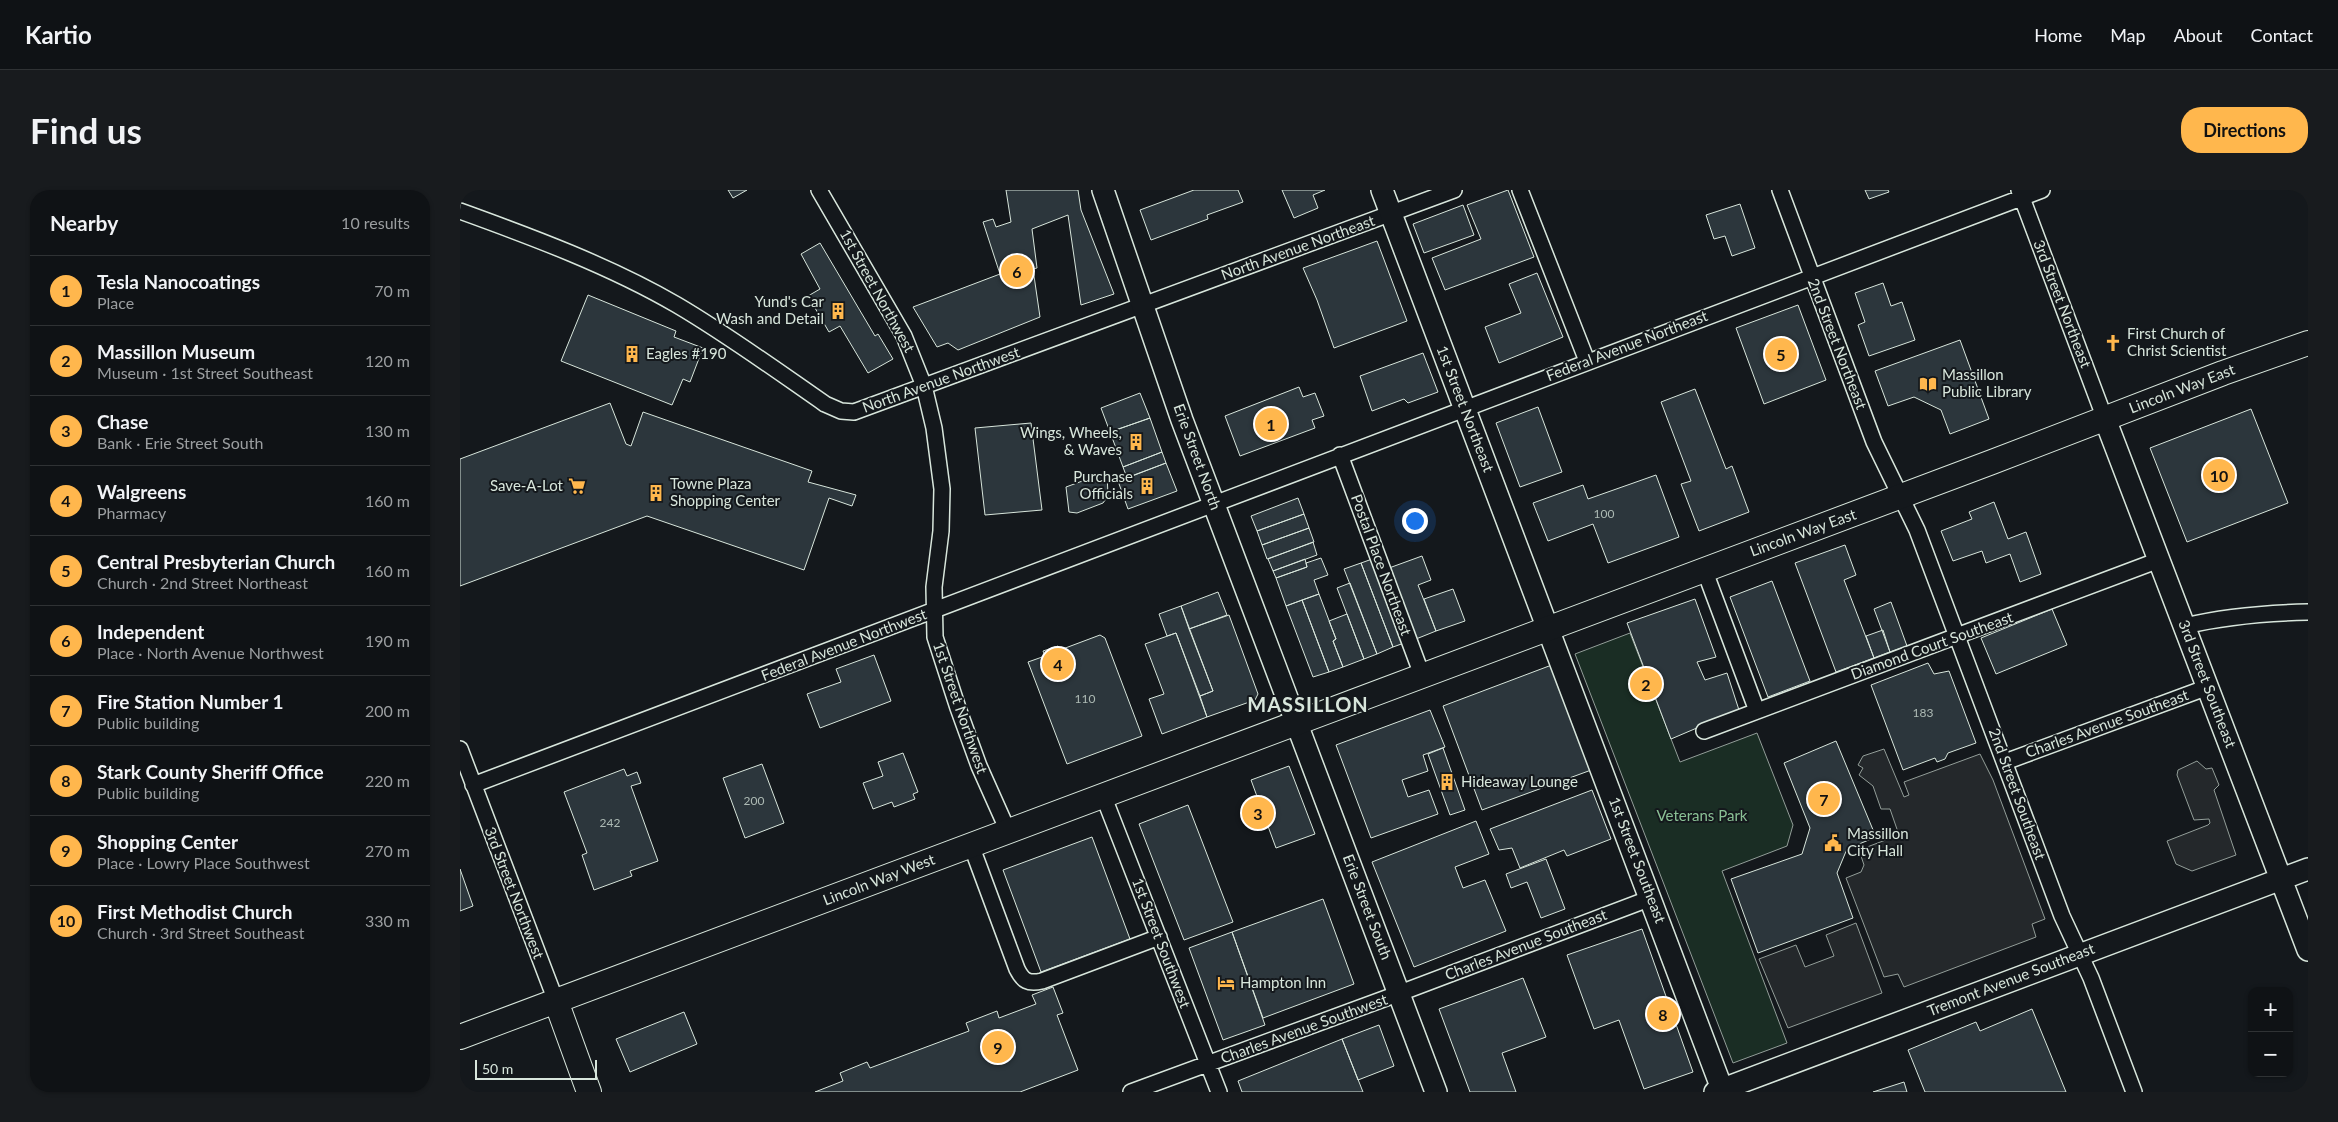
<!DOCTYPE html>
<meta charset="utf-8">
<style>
body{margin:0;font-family:Lato,sans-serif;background:#181b1e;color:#f1f3f6}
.controls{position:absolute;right:15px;bottom:15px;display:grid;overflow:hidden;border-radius:10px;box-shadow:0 1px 4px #0004}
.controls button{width:45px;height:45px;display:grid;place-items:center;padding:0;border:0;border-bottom:1px solid #2f3234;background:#0f1215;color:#f1f3f6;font:25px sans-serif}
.scale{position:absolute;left:15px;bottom:12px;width:122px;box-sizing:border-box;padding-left:5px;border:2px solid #d8e6dc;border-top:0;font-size:14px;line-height:18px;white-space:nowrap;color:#d8e6dc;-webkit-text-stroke:4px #14181c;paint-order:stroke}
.you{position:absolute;left:954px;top:330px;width:18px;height:18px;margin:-12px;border:4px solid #fff;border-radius:50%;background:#1a73e8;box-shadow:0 0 0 8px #1a73e833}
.badge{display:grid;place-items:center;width:32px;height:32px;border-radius:50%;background:#ffb74d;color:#111;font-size:16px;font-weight:700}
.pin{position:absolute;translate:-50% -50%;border:2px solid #fff;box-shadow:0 1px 5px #0006}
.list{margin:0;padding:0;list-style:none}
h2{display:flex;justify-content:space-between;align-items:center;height:65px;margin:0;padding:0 20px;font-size:21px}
h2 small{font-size:16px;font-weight:400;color:#9b9ea0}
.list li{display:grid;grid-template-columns:32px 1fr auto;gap:15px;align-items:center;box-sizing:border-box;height:70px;padding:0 20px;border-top:1px solid #2f3234}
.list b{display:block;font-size:19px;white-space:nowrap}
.list p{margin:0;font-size:16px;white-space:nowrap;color:#9b9ea0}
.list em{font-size:16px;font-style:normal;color:#9b9ea0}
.map{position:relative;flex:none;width:1848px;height:902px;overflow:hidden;border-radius:20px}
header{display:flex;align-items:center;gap:30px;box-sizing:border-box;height:70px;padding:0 25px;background:#0f1215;border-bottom:1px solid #2f3234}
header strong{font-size:24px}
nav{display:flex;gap:28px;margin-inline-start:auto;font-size:18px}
.intro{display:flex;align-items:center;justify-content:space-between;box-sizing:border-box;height:120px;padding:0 30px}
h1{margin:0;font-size:35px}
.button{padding:12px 22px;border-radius:20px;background:#ffb74d;color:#111;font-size:18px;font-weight:700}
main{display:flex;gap:30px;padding:0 30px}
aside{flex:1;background:#0f1215;border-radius:20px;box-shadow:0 1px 4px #0004}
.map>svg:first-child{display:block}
.green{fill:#1a2d24;stroke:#939e99}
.parking{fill:#24282b;stroke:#939e99}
.building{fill:#2c363c;stroke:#d8e6dc}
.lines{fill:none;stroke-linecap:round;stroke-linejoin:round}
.street-casing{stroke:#d8e6dc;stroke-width:18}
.secondary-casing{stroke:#d8e6dc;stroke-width:24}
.primary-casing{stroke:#d8e6dc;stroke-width:26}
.street{stroke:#14181c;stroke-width:15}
.secondary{stroke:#14181c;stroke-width:21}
.primary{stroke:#14181c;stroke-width:24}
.labels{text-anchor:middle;stroke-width:4;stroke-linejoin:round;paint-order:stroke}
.number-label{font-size:12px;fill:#adbab4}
.street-label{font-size:15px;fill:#d8e6dc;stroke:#14181c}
.poi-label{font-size:15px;fill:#d8e6dc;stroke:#14181c;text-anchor:start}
.park-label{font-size:15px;fill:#8ac095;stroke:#14181c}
.district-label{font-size:20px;font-weight:bold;letter-spacing:1px;fill:#d8e6dc;stroke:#14181c}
</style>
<header>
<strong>Kartio</strong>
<nav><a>Home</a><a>Map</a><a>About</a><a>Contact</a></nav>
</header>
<div class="intro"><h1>Find us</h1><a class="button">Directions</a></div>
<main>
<aside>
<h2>Nearby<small>10 results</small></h2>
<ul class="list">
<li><span class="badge">1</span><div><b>Tesla Nanocoatings</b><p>Place</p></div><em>70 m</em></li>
<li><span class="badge">2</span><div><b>Massillon Museum</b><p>Museum · 1st Street Southeast</p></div><em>120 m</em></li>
<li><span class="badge">3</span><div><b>Chase</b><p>Bank · Erie Street South</p></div><em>130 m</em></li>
<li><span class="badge">4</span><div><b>Walgreens</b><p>Pharmacy</p></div><em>160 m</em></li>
<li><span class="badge">5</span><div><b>Central Presbyterian Church</b><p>Church · 2nd Street Northeast</p></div><em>160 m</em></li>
<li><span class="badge">6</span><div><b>Independent</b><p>Place · North Avenue Northwest</p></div><em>190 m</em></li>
<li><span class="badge">7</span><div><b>Fire Station Number 1</b><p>Public building</p></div><em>200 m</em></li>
<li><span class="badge">8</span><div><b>Stark County Sheriff Office</b><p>Public building</p></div><em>220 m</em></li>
<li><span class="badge">9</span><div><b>Shopping Center</b><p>Place · Lowry Place Southwest</p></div><em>270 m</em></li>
<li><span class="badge">10</span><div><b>First Methodist Church</b><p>Church · 3rd Street Southeast</p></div><em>330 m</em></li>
</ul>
</aside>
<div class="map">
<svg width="1848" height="902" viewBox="0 0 1848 902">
<rect width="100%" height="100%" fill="#14181c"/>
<path class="green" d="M1170,443L1220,572L1297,543L1333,635L1327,656L1262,681L1327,853L1273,873L1115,464Z"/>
<path class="parking" d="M1424,559L1444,607L1449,605L1444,592L1520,564L1533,590L1585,729L1572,734L1576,747L1444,797L1438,784L1424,787L1386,688L1401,682L1404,675L1399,660L1439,645L1430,619H1421L1413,596L1399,585L1403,578L1398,575L1403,566Z
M1737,571L1746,579L1752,578L1759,595L1754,600L1776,665L1732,681L1716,674L1707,651L1748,635L1750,633L1749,629L1734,630L1717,585L1718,580Z
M1396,733L1422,803L1328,838L1299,769L1336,755L1345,777L1374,766L1366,745Z"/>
<path class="building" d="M268,0H287L273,8Z
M546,0H618L621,20L654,104L621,115L608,25L572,39L577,78L573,79L580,127L498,160L488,153L477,157L453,117L540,84L523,32L533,29L536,37L551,32Z
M734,0H778L783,12L747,25L748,29L691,50L680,20Z
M822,0H865L853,5L858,18L834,28Z
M1048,0L1074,67L985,100L972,68L1021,49L1007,15Z
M1405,0H1428L1429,2L1409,9Z
M1280,14L1295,58L1272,66L1265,46L1254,49L1246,25Z
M1003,15L1014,45L964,63L953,34Z
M917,51L947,131L874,158L857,110L843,78Z
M360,53L415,146L418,144L433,169L408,183L380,136L369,142L348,106L360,99L341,64Z
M1077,83L1103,147L1039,173L1025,137L1061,123L1049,94Z
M1423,93L1431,116L1442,112L1455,150L1409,166L1398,135L1405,132L1395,103Z
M128,105L216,141L214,147L243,158L230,192L223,189L212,215L101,171Z
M1338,115L1366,190L1304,214L1276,138Z
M1500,150L1529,229L1490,244L1481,220L1454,207L1428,216L1415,181Z
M963,163L978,202L948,213L944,209L912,221L900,186Z
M839,197L843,207L855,203L864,226L852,230L855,238L780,266L765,226Z
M1235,199L1266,279L1272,276L1289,322L1239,341L1221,294L1231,291L1201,212Z
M680,203L690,228L650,242L641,218Z
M150,213L166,254L171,256L183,222L352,281L348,292L396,305L392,316L369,308L344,380L187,326L0,396V269Z
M1078,217L1102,282L1060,297L1036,233Z
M1791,219L1828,313L1727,352L1690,258Z
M690,228L702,262L663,277L650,242Z
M571,233L582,320L525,325L515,238Z
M702,262L706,273L667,288L663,277Z
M706,273L717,301L668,319L658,291Z
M647,282L648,306L643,313L617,323L609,322L606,297Z
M1196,285L1219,347L1148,373L1133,334L1088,351L1073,313L1123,295L1128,309Z
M838,308L844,324L797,341L791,326Z
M1534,312L1548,349L1566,342L1581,384L1560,392L1550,364L1526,373L1522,361L1493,371L1481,341L1512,329L1509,322Z
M844,324L849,338L802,355L797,341Z
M849,338L854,352L807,369L802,355Z
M853,352L857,365L813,381L808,369Z
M1385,355L1396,385L1384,390L1414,468L1376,482L1335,373Z
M962,366L971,390L958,395L976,441L956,449L929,378Z
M861,368L868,385L854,390L859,404L826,416L816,388L847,377L846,373Z
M915,368L947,452L933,457L901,373Z
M845,369L847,377L816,388L813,381Z
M901,373L933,457L917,464L884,379Z
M1312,391L1350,491L1308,507L1270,407Z
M890,393L917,464L904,469L877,398Z
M993,399L1005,431L976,441L964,409Z
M758,402L767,425L729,439L721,416Z
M859,404L876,449L873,451L883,477L869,482L842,410Z
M1235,409L1256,467L1237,472L1245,490L1267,483L1279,520L1211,549L1167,433Z
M842,410L869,482L853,487L826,416Z
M1431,412L1447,456L1430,462L1414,419Z
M721,416L753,501L740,506L716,443L707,446L699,424Z
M1592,419L1607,455L1536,484L1521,448Z
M887,424L904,469L883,477L873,451L876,449L869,431Z
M769,425L798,504L795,510L747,527L740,506L753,501L729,439Z
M1423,440L1430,462L1414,468L1406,446Z
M716,443L747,527L702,544L689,509L704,504L685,454Z
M640,445L645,448L682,546L607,574L568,472L585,466L583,461L598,456L600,460Z
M414,465L431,511L360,538L347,504L381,492L376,479Z
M1097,473L1134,579L1022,620L983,516Z
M1468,473L1474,484L1489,481L1516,553L1488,563L1485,569L1477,572L1475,568L1443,580L1411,495Z
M970,520L985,557L963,565L968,581L942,590L948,607L969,600L978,624L911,648L876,555Z
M1376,551L1416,647L1387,659L1377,683L1393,728L1298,763L1271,689L1342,664L1350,638L1324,573Z
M983,558L1005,620L990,625L968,564Z
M443,563L458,602L453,604L455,609L434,617L432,612L413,619L403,593L423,586L418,572Z
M302,574L324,633L285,648L263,588Z
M829,576L855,644L816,658L791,590Z
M164,579L167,586L177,582L181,593L171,596L198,671L170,681L172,686L134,700L122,665L127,663L104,602Z
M1132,600L1151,649L1107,666L1104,660L1060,678L1052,658L1039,660L1030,639Z
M728,615L773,732L724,750L679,634Z
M1016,631L1029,664L995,677L1003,698L1025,690L1046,741L954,777L912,672Z
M632,647L670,749L581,782L543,680Z
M1086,669L1105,719L1081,728L1067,692L1051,698L1046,684Z
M0,679L13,716L0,721Z
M863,709L894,794L803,828L772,742Z
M1182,739L1233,882L1184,899L1159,830L1134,839L1107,765Z
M772,742L805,835L763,850L729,758Z
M1063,788L1086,847L1042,863L1056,902H1010L979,819Z
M593,797L603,823L597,825L618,880L560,902H355L383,891L380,883L407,872L410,878L509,841L506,833L537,821L539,828L576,814L572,805Z
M1572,819L1606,902H1465L1448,860L1516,832L1520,841Z
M224,822L237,854L170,882L156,849Z
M919,835L934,876L898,890L882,849Z
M882,849L903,902H782L778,891Z
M1444,892L1447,902H1413Z"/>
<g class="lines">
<g class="street-casing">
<path id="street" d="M359,0L444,146L464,196L474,238L482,299L481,341L474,397L475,447L498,518L519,576L548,641
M1060,0L1127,171
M1320,0L1414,252L1457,340L1602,726L1631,788L1674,902
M1559,0L1645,229
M0,21C72,47 150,76 217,115C268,145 316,180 365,214L381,221L394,222L994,0
M880,265L962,485
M1244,379L1297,521
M1725,436C1766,426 1806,423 1848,422
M1244,541L1699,370
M0,559L96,811
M1545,572L1748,497
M13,595L1582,0
M643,605L759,902
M511,655L557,779C563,791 568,794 582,791L699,747
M671,902L940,803L1191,708"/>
</g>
<g class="secondary-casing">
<path id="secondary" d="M643,0L722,230L976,902
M922,0L1262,899
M1645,229L1848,760
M1255,902L1848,679"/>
</g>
<g class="primary-casing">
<path id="primary" d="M96,811L129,902
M0,847L1532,272L1763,183L1848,153"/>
</g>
<use href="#street" class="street"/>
<use href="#secondary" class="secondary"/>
<use href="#primary" class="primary"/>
</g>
<defs>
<g id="building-bare" transform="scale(1.35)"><path d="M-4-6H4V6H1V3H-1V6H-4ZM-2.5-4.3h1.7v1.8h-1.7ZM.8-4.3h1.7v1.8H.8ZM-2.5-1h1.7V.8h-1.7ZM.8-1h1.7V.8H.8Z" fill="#ffb74d" stroke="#14181c" stroke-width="2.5" paint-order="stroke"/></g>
<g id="church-bare" transform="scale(1.35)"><path d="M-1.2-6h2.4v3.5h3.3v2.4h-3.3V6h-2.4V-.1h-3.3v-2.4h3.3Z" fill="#ffb74d" stroke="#14181c" stroke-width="2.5" paint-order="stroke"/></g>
<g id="library-bare" transform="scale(1.35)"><path d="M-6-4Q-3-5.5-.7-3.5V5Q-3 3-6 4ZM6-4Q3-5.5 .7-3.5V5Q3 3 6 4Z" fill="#ffb74d" stroke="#14181c" stroke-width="2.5" paint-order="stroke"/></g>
<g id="supermarket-bare" transform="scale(1.35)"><path d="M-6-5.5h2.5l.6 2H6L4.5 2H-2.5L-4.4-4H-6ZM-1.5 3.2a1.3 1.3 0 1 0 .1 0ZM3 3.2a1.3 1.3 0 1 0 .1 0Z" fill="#ffb74d" stroke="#14181c" stroke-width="2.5" paint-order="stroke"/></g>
<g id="civic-bare" transform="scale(1.35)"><path d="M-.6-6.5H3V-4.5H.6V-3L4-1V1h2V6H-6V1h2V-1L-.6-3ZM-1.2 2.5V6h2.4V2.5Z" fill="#ffb74d" stroke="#14181c" stroke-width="2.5" paint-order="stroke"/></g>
<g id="hotel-bare" transform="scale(1.35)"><path d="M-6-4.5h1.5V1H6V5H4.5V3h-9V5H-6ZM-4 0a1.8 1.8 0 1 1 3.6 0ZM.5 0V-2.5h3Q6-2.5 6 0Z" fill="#ffb74d" stroke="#14181c" stroke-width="2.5" paint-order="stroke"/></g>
</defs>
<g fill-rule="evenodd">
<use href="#building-bare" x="378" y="121"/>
<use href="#church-bare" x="1653" y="153"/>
<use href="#building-bare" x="172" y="164"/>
<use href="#library-bare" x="1468" y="194"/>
<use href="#building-bare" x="676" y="252"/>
<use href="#supermarket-bare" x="117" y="296"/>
<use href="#building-bare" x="687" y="296"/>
<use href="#building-bare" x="196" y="303"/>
<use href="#building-bare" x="987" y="592"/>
<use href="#civic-bare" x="1373" y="653"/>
<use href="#hotel-bare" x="766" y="793"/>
</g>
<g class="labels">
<g class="number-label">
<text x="1144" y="328">100</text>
<text x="625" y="513">110</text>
<text x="1463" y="527">183</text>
<text x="294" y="615">200</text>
<text x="150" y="637">242</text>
</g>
<g class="street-label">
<text transform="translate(838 58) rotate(-20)" y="5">North Avenue Northeast</text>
<text transform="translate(417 101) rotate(61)" y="5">1st Street Northwest</text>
<text transform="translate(1602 114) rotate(69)" y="5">3rd Street Northeast</text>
<text transform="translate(1377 154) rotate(69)" y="5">2nd Street Northeast</text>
<text transform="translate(1167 156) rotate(-21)" y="5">Federal Avenue Northeast</text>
<text transform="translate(481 190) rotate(-20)" y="5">North Avenue Northwest</text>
<text transform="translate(1722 199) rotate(-21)" y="5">Lincoln Way East</text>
<text transform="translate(1005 219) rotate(69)" y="5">1st Street Northeast</text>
<text transform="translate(737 267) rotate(70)" y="5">Erie Street North</text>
<text transform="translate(1343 343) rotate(-20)" y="5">Lincoln Way East</text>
<text transform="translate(921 375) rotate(70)" y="5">Postal Place Northeast</text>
<text transform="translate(384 455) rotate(-21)" y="5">Federal Avenue Northwest</text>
<text transform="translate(1472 456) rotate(-20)" y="5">Diamond Court Southeast</text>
<text transform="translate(1747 494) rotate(69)" y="5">3rd Street Southeast</text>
<text transform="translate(500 518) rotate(71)" y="5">1st Street Northwest</text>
<text transform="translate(1647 534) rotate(-20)" y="5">Charles Avenue Southeast</text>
<text transform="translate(1557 604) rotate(70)" y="5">2nd Street Southeast</text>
<text transform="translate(1177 670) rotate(69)" y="5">1st Street Southeast</text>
<text transform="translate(419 690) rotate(-21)" y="5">Lincoln Way West</text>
<text transform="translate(54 703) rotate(69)" y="5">3rd Street Northwest</text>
<text transform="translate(907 717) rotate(69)" y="5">Erie Street South</text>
<text transform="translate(701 753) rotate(69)" y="5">1st Street Southwest</text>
<text transform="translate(1066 755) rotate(-21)" y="5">Charles Avenue Southeast</text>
<text transform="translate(1551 790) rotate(-21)" y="5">Tremont Avenue Southeast</text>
<text transform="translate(844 839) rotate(-20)" y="5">Charles Avenue Southwest</text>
</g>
<g class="poi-label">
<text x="364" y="117" text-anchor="end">Yund's Car<tspan x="364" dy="17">Wash and Detail</tspan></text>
<text x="1667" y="149">First Church of<tspan x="1667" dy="17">Christ Scientist</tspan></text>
<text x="186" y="169">Eagles #190</text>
<text x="1482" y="190">Massillon<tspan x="1482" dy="17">Public Library</tspan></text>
<text x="662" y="248" text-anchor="end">Wings, Wheels,<tspan x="662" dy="17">&amp; Waves</tspan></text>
<text x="673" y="292" text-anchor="end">Purchase<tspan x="673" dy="17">Officials</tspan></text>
<text x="210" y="299">Towne Plaza<tspan x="210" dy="17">Shopping Center</tspan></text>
<text x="103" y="301" text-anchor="end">Save-A-Lot</text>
<text x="1001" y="597">Hideaway Lounge</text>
<text x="1387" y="649">Massillon<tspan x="1387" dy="17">City Hall</tspan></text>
<text x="780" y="798">Hampton Inn</text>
</g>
<g class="park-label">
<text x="1242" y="631">Veterans Park</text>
</g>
<g class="district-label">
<text x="848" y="522">MASSILLON</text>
</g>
</g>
</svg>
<div class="controls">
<button>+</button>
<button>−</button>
</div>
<div class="scale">50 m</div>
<div class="you"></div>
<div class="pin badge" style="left:811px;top:234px">1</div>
<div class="pin badge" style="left:1186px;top:494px">2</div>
<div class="pin badge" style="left:798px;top:623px">3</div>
<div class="pin badge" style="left:598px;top:474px">4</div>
<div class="pin badge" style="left:1321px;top:164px">5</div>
<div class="pin badge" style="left:557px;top:81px">6</div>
<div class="pin badge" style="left:1364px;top:609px">7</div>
<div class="pin badge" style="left:1203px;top:824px">8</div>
<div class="pin badge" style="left:538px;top:857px">9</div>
<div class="pin badge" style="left:1759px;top:285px">10</div>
</div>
</main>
